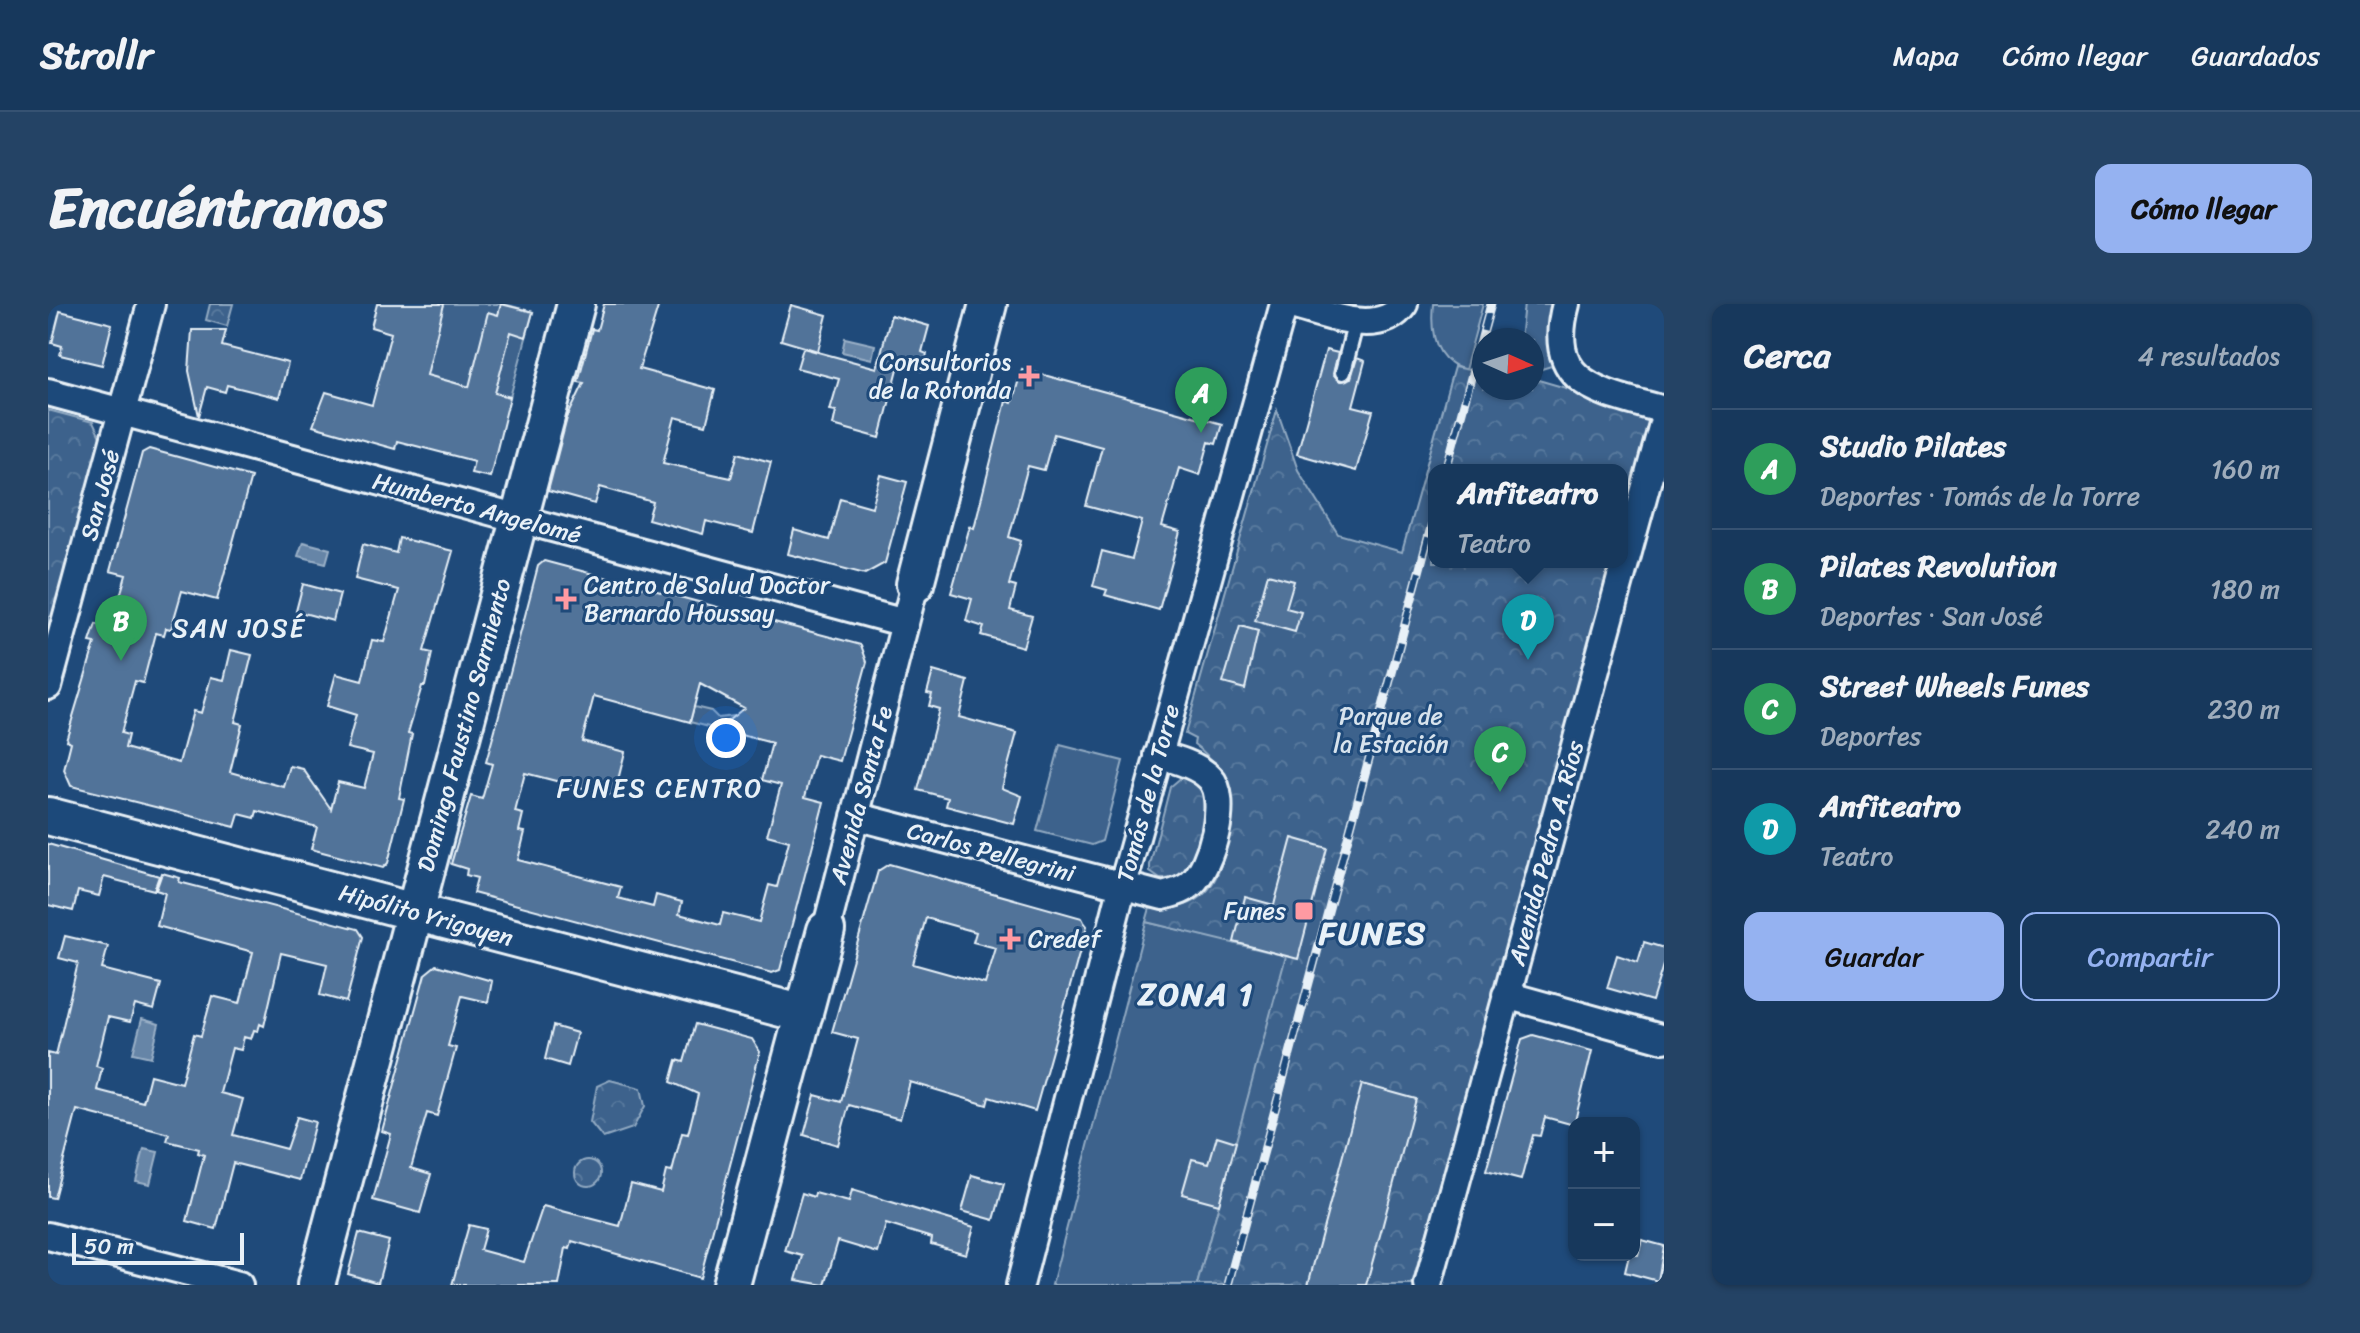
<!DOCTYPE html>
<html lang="es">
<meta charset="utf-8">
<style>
body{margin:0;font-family:Sriracha,sans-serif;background:#244365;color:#f1f3f6}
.controls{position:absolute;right:24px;bottom:24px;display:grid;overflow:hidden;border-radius:16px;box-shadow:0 2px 6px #0004}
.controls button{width:72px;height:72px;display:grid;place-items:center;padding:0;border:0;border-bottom:2px solid #365272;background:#17385c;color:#f1f3f6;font:40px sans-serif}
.compass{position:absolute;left:1424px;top:24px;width:72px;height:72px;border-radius:50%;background:#17385c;box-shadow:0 2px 6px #0004;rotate:93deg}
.scale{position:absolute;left:24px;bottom:20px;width:172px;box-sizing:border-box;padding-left:8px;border:4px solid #e8f1f8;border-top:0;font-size:22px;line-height:28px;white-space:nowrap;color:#e8f1f8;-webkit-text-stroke:6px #1f4a7a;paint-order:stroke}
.you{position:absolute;left:678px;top:434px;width:28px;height:28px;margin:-20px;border:6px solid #fff;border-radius:50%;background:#1a73e8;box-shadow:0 0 0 12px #1a73e833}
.badge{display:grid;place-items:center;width:52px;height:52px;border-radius:50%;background:#95b2f1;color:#fff;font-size:26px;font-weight:700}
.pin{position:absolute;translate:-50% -66px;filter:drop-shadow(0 2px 4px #0008)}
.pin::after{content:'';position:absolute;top:42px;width:28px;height:24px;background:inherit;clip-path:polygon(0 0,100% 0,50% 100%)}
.popup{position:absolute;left:1380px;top:160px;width:200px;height:104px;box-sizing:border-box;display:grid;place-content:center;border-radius:16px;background:#17385c;filter:drop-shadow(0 2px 6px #0005);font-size:26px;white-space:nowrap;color:#9eacbb}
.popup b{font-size:30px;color:#f1f3f6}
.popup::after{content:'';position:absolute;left:50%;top:100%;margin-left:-16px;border:16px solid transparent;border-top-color:#17385c}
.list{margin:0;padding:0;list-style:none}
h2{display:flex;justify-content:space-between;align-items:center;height:104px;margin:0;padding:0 32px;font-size:34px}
h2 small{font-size:26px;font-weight:400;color:#9eacbb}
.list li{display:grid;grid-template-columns:52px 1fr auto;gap:24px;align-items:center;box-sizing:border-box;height:120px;padding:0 32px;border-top:2px solid #365272}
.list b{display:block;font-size:30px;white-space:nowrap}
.list p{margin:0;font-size:26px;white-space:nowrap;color:#9eacbb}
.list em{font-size:26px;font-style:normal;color:#9eacbb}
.actions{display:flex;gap:16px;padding:24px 32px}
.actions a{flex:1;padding:18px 0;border:2px solid #95b2f1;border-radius:16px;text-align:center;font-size:28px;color:#95b2f1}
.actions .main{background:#95b2f1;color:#111}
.map{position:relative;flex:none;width:1616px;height:981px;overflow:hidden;border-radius:16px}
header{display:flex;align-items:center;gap:48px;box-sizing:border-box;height:112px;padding:0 40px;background:#17385c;border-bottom:2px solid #365272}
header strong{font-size:38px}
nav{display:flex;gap:44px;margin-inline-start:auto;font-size:28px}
.intro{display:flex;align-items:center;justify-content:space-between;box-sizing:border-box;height:192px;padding:0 48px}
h1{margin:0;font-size:56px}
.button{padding:20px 36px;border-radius:16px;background:#95b2f1;color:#111;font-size:28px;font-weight:700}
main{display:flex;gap:48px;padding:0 48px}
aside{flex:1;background:#17385c;border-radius:16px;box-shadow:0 2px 6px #0004}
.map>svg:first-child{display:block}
.grass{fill:#3c628c;stroke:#92aac2;stroke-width:2}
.forest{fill:url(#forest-crowns);stroke:#92aac2;stroke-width:2}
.water{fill:#6685a7;stroke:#9ab0c7;stroke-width:2}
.building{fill:#517399;stroke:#e8f1f8;stroke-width:2;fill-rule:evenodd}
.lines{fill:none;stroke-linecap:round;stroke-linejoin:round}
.lane-casing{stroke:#e8f1f8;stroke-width:20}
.street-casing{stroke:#e8f1f8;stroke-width:32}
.secondary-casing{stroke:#e8f1f8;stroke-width:42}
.lane{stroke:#1f4a7a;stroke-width:14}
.street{stroke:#1f4a7a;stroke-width:26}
.secondary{stroke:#1f4a7a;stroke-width:36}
.rail-casing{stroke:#e8f1f8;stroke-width:9}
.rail{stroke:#1f4a7a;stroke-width:6;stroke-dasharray:18;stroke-linecap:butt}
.poi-dot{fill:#ff9aa2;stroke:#1f4a7a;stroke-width:3}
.labels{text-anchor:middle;stroke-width:6;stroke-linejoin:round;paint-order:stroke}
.poi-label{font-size:24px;fill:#e8f1f8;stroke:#1f4a7a;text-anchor:end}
.street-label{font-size:24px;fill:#e8f1f8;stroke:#1f4a7a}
.park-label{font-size:24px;fill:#d7e3ed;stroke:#1f4a7a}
.neighbourhood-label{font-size:26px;letter-spacing:2px;fill:#e8f1f8;stroke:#1f4a7a}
.district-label{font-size:32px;font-weight:bold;letter-spacing:2px;fill:#e8f1f8;stroke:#1f4a7a}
</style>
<header>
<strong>Strollr</strong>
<nav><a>Mapa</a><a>Cómo llegar</a><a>Guardados</a></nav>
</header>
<div class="intro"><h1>Encuéntranos</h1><a class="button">Cómo llegar</a></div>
<main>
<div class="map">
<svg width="1616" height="981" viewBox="0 0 1616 981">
<defs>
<pattern id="forest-crowns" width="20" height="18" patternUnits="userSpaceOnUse" patternTransform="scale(2)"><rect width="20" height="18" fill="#3c628c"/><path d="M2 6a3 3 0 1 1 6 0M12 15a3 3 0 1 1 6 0" fill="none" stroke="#58799d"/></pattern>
</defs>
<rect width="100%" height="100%" fill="#1f4a7a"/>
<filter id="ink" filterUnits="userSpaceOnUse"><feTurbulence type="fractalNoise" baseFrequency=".0125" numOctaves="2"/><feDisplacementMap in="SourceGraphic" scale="16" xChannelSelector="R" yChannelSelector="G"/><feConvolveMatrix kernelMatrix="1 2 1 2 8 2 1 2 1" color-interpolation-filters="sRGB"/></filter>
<g filter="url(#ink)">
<path class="grass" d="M396,0H456L485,8L462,93L376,71Z
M1385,0H1435L1417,66C1386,57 1382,28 1385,0Z
M1476,0H1507L1510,60L1484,68V36H1472Z
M646,403L663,407L670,414L685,412L676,427L642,418Z
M1012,441L1075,457L1054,537L1044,541L989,527Z
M1098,618L1141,628L1145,625L1239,652L1149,981H1004Z"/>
<path class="forest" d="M162,0H185L179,22L158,16Z
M1406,63L1436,69V84H1484V75H1487L1611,111L1574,242V166H1386V258H1569L1364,981H1149L1238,652L1098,618L1102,604C1149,608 1168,588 1178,544C1187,499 1186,470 1146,440L1147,435L1137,430L1229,106L1250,166L1290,230L1354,248Z
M0,106L45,118L53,135L0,337Z
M1135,472L1158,478L1157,537L1134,574L1112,575L1102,568V561L1122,483Z
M562,776L593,784L597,802L585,824L555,834L542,818L549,782Z
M527 869a13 13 0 1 1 26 0a13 13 0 1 1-26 0Z"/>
<path class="water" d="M797,34L827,41L824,55L794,48Z
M255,238L282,245L278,259L250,252Z
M94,715L111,720L103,753L85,749Z
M96,845L110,848L102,880L88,877Z"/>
<path class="building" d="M329,0H396L379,71L421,83L440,8L450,11L453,0L485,8L478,33L463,28L447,89L462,93L442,173L423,169L426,157L349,137L347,145L265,122L278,88L324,101L343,29L323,23Z
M556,0H611L591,65L667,86L658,121L627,113L615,159L683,174L690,149L723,158L705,229L658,217L655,230L600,215L605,198L552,183L547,200L500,187L519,114L536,79L530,78L544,25L549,26Z
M743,1L779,11L770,47L733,36Z
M12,7L64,20L54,61L12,51L14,42L4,39Z
M843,11L881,22L874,48L879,50L875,67L851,61L832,134L785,121L788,107L782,106L791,75L749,64L755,44L829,64Z
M144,26H178L174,42L240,59L231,94L179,81L177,88L159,83L151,112L141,67Z
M1278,46L1290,49L1285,70L1292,77L1303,74L1309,54L1317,57L1305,102L1325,107L1308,167L1249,150Z
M974,65L1174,120L1168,140L1161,138L1152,171L1131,164L1114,223L1132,228L1111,306L1057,291L1059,286L1045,282L1054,247L1084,255L1094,217L1038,202L1054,143L1006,130L996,166L980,162L961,233L973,237L961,281L968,283L962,306L984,312L975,343L933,331L936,323L918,317L924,295L903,289L922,222L926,224L958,97L964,99Z
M101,145L203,173L169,296L134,287L123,325L118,324L116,331L108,329L95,379L87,377L73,429L80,431L77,444L131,459L145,407L153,409L163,373L176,376L183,346L204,351L187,418L194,420L182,468L236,483L242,462L255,465L283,505L290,478L316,484L325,450L299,444L308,411L279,402L288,370L314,377L324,336L336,338L351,286L307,275L315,240L348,249L351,234L405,247L376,347L384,349L377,382H374L360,429L364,430L351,494L356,495L340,559L335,564L263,545L269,523L209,507L207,514L191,510L187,523L23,482L16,466L23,438L18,436L47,339L42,338L48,320L63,324L78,271L62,267L94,149Z
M833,171L859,178L837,259L817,270L740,250L746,226L781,236L792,194L824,203Z
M496,257L813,341L819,358L792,457L768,451L757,493L776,498L732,666L724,669L425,589L429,574L418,571L419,565L403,560L423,492L434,495L444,460L438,458L448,422L490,262ZM652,380L696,404L670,425L724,439L714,476L733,481L719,531L741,537L729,583L721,581L711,618L675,609L672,621L631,610L634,598L608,591L605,603L570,594L573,583L470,556L477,528L471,527L475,510L467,508L477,469L566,492L577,448L534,437L546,392L642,418Z
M1220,270L1246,277L1238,304L1253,308L1247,328L1207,317Z
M255,280L292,290L285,317L248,307Z
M1192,322L1210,327L1197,385L1175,379Z
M885,367L920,377L911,413L969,429L954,484L974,492L966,520L898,502L900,494L870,486L891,405L881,402L884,390L879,389Z
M1244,534L1279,544L1250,655L1186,638L1197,593L1226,601Z
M0,540L111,572L106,586L56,573L51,592L30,587L25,607L0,601Z
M841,560L1034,614L1036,618L1039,622L987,807L941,793L939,801L862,778L852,815L801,801L790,841L756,831L767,791L793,798L810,735L784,728L830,567ZM878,614L928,628L925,638L948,644L937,680L865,660Z
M114,569L132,574L131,578L310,625L315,633L298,698L272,691L279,660L233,649L216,722L212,720L210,727L206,726L203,735L196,733L193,746L184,744L172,789L195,795L185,831L238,845L249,813L267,818L252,876L185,859L168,925L139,917L156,851L150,849L151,845L119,837L121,830L29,806L6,894L0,893V749L8,751L30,659L11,654L17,632L60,642L54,665L113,680L106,706L87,701L82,718L60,713L48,762L54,764L49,786L95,798L102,771L133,779L146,730L153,732L164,692L192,699L205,648L109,622L117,589L108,586Z
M1596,638L1616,644V658L1604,697L1559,684L1569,651L1590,658Z
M388,661L444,677L440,698L414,692L400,742L408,744L389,812L379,809L363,864L383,870L372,909L325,896L343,830L334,827L377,670Z
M647,720L704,735L712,748L652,974L524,937L522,945L518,944L511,981H404L421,921L438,925L432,946L476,958L495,902L572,922L583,880L613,888L618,867L624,868L634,829L640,830L650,790L623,778L629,756L636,758Z
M505,722L529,729L520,762L497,755Z
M1485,731L1544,747L1526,821L1497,813L1492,832L1485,831L1473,876L1438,867L1474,735Z
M1314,780L1368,795L1334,924L1318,981H1260Z
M1169,832L1188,838L1171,900L1134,890L1144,855L1161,859Z
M924,871L956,880L946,916L914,907Z
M804,886L926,923L918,950L883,940L884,934L838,920L830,949L790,937L777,981L748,976L755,952L737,947L754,889L766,893L767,889L801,898Z
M311,929L341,937L330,979L300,970Z
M1594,936L1616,942L1610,977L1577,968L1581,951H1590Z"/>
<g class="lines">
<g class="lane-casing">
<path id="lane" d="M1295,68L1308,17"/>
</g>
<g class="street-casing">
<path id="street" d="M1239,0C1274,8 1331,36 1356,0
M1518,0C1496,82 1553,88 1616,106
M0,88L857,319
M0,382L103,0
M807,512L1115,592C1125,589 1136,587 1144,579C1163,562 1182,495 1162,474C1150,461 1127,455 1110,451
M778,626L867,280
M1458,691L1616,735
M0,932L191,981
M972,981L1074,584L1236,0
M1380,981L1616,116"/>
</g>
<g class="secondary-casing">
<path id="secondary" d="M867,280L940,0
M0,512L756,710
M268,981L528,0
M683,981L778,626"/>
</g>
<use href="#lane" class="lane"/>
<use href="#street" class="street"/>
<use href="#secondary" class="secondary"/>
<g class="rail-casing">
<path id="rail" d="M1398,166L1443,0
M1180,981L1386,212"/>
</g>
<use href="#rail" class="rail"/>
</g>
</g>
<g class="poi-dot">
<path d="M977 60h8v8h8v8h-8v8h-8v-8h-8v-8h8z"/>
<path d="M514 283h8v8h8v8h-8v8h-8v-8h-8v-8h8z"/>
<rect x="1246" y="597" width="20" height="20" rx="4"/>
<path d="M958 623h8v8h8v8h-8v8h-8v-8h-8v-8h8z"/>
</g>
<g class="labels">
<g class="poi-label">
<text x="963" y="66">Consultorios<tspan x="963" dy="28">de la Rotonda</tspan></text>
<text x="536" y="289" text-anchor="start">Centro de Salud Doctor<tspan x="536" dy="28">Bernardo Houssay</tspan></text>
<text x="1238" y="615">Funes</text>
<text x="980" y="643" text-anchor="start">Credef</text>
</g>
<g class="street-label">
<text transform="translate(52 191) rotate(-75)" y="8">San José</text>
<text transform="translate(429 204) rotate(15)" y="8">Humberto Angelomé</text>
<text transform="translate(416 421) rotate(-75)" y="8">Domingo Faustino Sarmiento</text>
<text transform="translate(1100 489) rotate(-75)" y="8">Tomás de la Torre</text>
<text transform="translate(813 491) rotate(-75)" y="8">Avenida Santa Fe</text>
<text transform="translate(943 548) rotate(15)" y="8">Carlos Pellegrini</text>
<text transform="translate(1498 549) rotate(-75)" y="8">Avenida Pedro A. Ríos</text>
<text transform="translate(378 611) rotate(15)" y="8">Hipólito Yrigoyen</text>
</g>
<g class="park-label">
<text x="1343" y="420">Parque de<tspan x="1343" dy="28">la Estación</tspan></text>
</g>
<g class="neighbourhood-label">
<text x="191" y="333">SAN JOSÉ</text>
<text x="612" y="493">FUNES CENTRO</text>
</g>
<g class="district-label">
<text x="1325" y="640">FUNES</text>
<text x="1148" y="701">ZONA 1</text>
</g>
</g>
</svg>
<div class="controls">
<button>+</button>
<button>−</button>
</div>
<svg class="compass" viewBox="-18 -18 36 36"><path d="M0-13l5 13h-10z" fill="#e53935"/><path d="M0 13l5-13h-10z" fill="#9eacbb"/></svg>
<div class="scale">50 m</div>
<div class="you"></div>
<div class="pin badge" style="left:1153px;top:129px;background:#2e9e5b">A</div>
<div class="pin badge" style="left:73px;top:357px;background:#2e9e5b">B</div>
<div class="pin badge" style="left:1452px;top:488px;background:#2e9e5b">C</div>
<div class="pin badge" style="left:1480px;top:356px;background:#0f9aa8">D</div>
<div class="popup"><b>Anfiteatro</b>Teatro</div>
</div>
<aside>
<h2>Cerca<small>4 resultados</small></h2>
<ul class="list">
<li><span class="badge" style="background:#2e9e5b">A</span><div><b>Studio Pilates</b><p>Deportes · Tomás de la Torre</p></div><em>160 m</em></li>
<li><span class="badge" style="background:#2e9e5b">B</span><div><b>Pilates Revolution</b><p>Deportes · San José</p></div><em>180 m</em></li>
<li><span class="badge" style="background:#2e9e5b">C</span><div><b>Street Wheels Funes</b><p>Deportes</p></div><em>230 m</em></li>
<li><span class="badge" style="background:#0f9aa8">D</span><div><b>Anfiteatro</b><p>Teatro</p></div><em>240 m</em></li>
</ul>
<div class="actions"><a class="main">Guardar</a><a>Compartir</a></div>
</aside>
</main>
